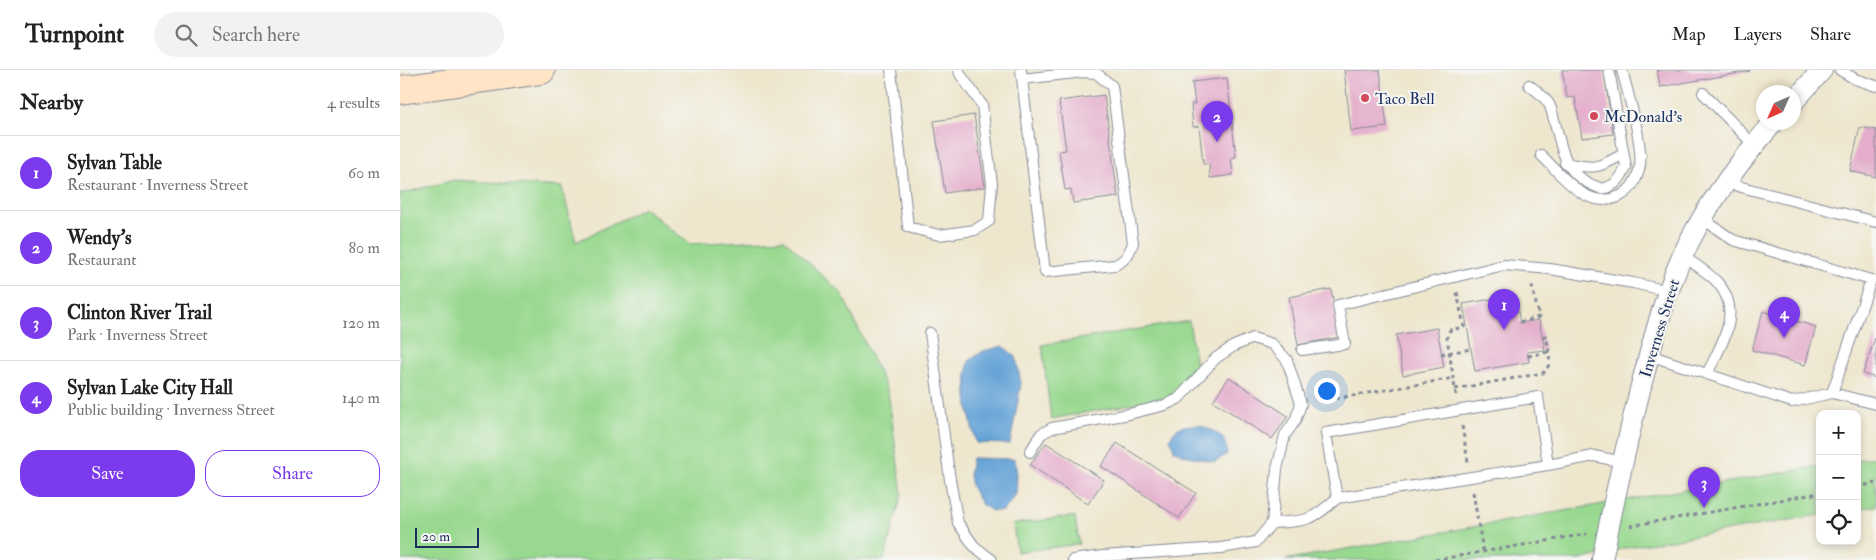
<!DOCTYPE html>
<meta charset="utf-8">
<style>
body{margin:0;font-family:"IM FELL Double Pica",serif;background:#f2f2f2;color:#222}
.controls{position:absolute;right:15px;bottom:15px;display:grid;overflow:hidden;border-radius:10px;box-shadow:0 2px 8px #0003}
.controls button{width:45px;height:45px;display:grid;place-items:center;padding:0;border:0;border-bottom:1px solid #e0e0e0;background:#fff;color:#222;font:25px sans-serif}
.compass{position:absolute;left:1356px;top:15px;width:45px;height:45px;border-radius:50%;background:#fff;box-shadow:0 2px 8px #0003;rotate:225deg}
.scale{position:absolute;left:15px;bottom:12px;width:64px;box-sizing:border-box;padding-left:5px;border:2px solid #1b2f5e;border-top:0;font-size:14px;line-height:18px;white-space:nowrap;color:#1b2f5e;-webkit-text-stroke:4px #f6f6f2;paint-order:stroke}
.you{position:absolute;left:926px;top:320px;width:18px;height:18px;margin:-12px;border:4px solid #fff;border-radius:50%;background:#1a73e8;box-shadow:0 0 0 8px #1a73e833}
.badge{display:grid;place-items:center;width:32px;height:32px;border-radius:50%;background:#7c3aed;color:#fff;font-size:16px;font-weight:700}
.pin{position:absolute;translate:-50% -41px;filter:drop-shadow(0 1px 2px #0008)}
.pin::after{content:'';position:absolute;top:26px;width:18px;height:15px;background:inherit;clip-path:polygon(0 0,100% 0,50% 100%)}
.list{margin:0;padding:0;list-style:none}
h2{display:flex;justify-content:space-between;align-items:center;height:65px;margin:0;padding:0 20px;font-size:21px}
h2 small{font-size:16px;font-weight:400;color:#767676}
.list li{display:grid;grid-template-columns:32px 1fr auto;gap:15px;align-items:center;box-sizing:border-box;height:75px;padding:0 20px;border-top:1px solid #e0e0e0}
.list b{display:block;font-size:19px;white-space:nowrap}
.list p{margin:0;font-size:16px;white-space:nowrap;color:#767676}
.list em{font-size:16px;font-style:normal;color:#767676}
.actions{display:flex;gap:10px;padding:15px 20px}
.actions a{flex:1;padding:11px 0;border:1px solid #7c3aed;border-radius:20px;text-align:center;font-size:18px;color:#7c3aed}
.actions .main{background:#7c3aed;color:#fff}
.icon{flex:none;width:28px;height:28px;fill:none;stroke:currentColor;stroke-width:2;stroke-linecap:round;stroke-linejoin:round}
.map{position:relative;flex:none;width:1476px;height:490px;overflow:hidden}
header{display:flex;align-items:center;gap:30px;box-sizing:border-box;height:70px;padding:0 25px;background:#fff;border-bottom:1px solid #e0e0e0}
header strong{font-size:24px}
nav{display:flex;gap:28px;margin-inline-start:auto;font-size:18px}
.search{width:350px;height:45px;background:#f2f2f2;display:flex;align-items:center;gap:12px;box-sizing:border-box;padding:0 18px;border-radius:28px;color:#767676;font-size:19px}
main{display:flex}
aside{flex:1;background:#fff}
.map>svg:first-child{display:block}
.green{fill:#99d98f;stroke:#5a8476}
.water{fill:#65a3d7;stroke:#40699a}
.building{fill:#e4adcc}
.lines{fill:none;stroke-linecap:round;stroke-linejoin:round}
.lane-casing{stroke:#848a96;stroke-width:12}
.street-casing{stroke:#848a96;stroke-width:22}
.secondary-casing{stroke:#848a96;stroke-width:30}
.path{stroke:#848a96;stroke-width:3;stroke-dasharray:4 4;stroke-linecap:butt}
.lane{stroke:#fff;stroke-width:10}
.street{stroke:#fff;stroke-width:20}
.secondary{stroke:#ffe4c6;stroke-width:28}
.poi-dot{fill:#d1495b;stroke:#f6f6f2;stroke-width:2}
.labels{text-anchor:middle;stroke-width:4;stroke-linejoin:round;paint-order:stroke}
.poi-label{font-size:16px;fill:#1b2f5e;stroke:#f6f6f2;text-anchor:start}
.street-label{font-size:16px;fill:#1b2f5e;stroke:#f6f6f2}
</style>
<header>
<strong>Turnpoint</strong>
<div class="search"><svg class="icon" aria-label="search" viewBox="0 0 24 24"><circle cx="10" cy="10" r="6"/><path d="M15 15l6 6"/></svg>Search here</div>
<nav><a>Map</a><a>Layers</a><a>Share</a></nav>
</header>
<main>
<aside>
<h2>Nearby<small>4 results</small></h2>
<ul class="list">
<li><span class="badge">1</span><div><b>Sylvan Table</b><p>Restaurant · Inverness Street</p></div><em>60 m</em></li>
<li><span class="badge">2</span><div><b>Wendy's</b><p>Restaurant</p></div><em>80 m</em></li>
<li><span class="badge">3</span><div><b>Clinton River Trail</b><p>Park · Inverness Street</p></div><em>120 m</em></li>
<li><span class="badge">4</span><div><b>Sylvan Lake City Hall</b><p>Public building · Inverness Street</p></div><em>140 m</em></li>
</ul>
<div class="actions"><a class="main">Save</a><a>Share</a></div>
</aside>
<div class="map">
<svg width="1476" height="490" viewBox="0 0 1476 490">
<rect width="100%" height="100%" fill="#f6f6f2"/>
<filter id="ink" filterUnits="userSpaceOnUse"><feTurbulence type="fractalNoise" baseFrequency=".02" numOctaves="2"/><feDisplacementMap in="SourceGraphic" scale="10" xChannelSelector="R" yChannelSelector="G"/><feConvolveMatrix kernelMatrix="1 2 1 2 8 2 1 2 1" color-interpolation-filters="sRGB"/></filter>
<filter id="wash" filterUnits="userSpaceOnUse"><feTurbulence type="fractalNoise" baseFrequency=".0096" numOctaves="4" result="noise"/><feDisplacementMap in="SourceGraphic" scale="20" xChannelSelector="R" yChannelSelector="G"/><feGaussianBlur stdDeviation="1.12" result="paint"/><feColorMatrix in="noise" values="0 0 0 0 0 0 0 0 0 0 0 0 0 0 0 0 0 1.4 0 .05"/><feComposite in="paint" operator="in"/></filter>
<g filter="url(#wash)">
<rect width="100%" height="100%" fill="#eee6cd"/>
<path class="green" d="M54,110L162,117L176,172L244,138L290,174L384,169L442,224L488,322L502,424L484,490H0V124Z
M789,251L797,302L776,326L651,349L642,275Z
M1476,387V436L1457,439V390Z
M1420,396V445L1229,477L1180,490H884Z
M675,446L679,474L617,482L613,454Z"/>
<path class="water" d="M603,276L616,287L621,314L610,374L576,373C569,346 563,319 569,291L583,281Z
M799,355C816,362 826,364 827,384L815,392L784,385L774,380L770,369C775,355 786,355 799,355Z
M572,388L615,389L617,405L616,424L603,441H592L581,434L571,416L569,405Z"/>
<g id="blocks">
<path class="building" d="M944,0H980L987,57L951,61Z
M1162,0H1204L1213,64L1182,68L1175,27L1167,28Z
M1257,0H1350V1L1260,17Z
M827,8L836,87L831,88L833,105L810,108L809,94H803L799,56L793,57L791,34H795L792,12Z
M704,25L718,127L673,133L671,119L665,120L659,81L666,80L659,31Z
M574,45L585,117L545,123L534,51Z
M1460,57L1476,60V107L1450,101Z
M931,219L940,267L898,275L889,227Z
M1115,225L1120,253L1139,250L1145,280L1127,282L1129,292L1075,301L1063,234Z
M1363,241L1416,257L1405,295L1352,280Z
M1037,258L1044,297L1003,305L996,265Z
M1476,265V308L1463,304Z
M829,307L888,346L872,369L813,331Z
M646,373L704,410L688,434L630,395Z
M717,373L796,423L779,448L701,396Z"/>
</g>
</g>
<g filter="url(#ink)">
<use href="#blocks" fill-opacity="0" stroke="#848a96" stroke-width="1"/>
<g class="lines">
<g class="lane-casing">
<path id="lane" d="M491,0L508,157L539,165L575,160L589,151L592,114L582,35L560,4L559,0
M621,0L645,202L715,195C726,190 729,184 733,173L712,16L696,3L684,2L622,9
M1440,0L1455,9L1476,16
M1129,15C1137,21 1144,26 1149,34C1152,40 1153,47 1155,53C1164,87 1165,106 1202,119C1215,116 1221,109 1226,97L1209,0
M1303,23L1354,75
M1141,85C1162,105 1187,142 1220,126C1232,120 1238,107 1240,95C1243,73 1228,24 1222,0
M1165,93C1194,99 1198,99 1223,84
M1326,113L1476,152
M1283,186C1294,194 1308,202 1317,212C1344,241 1321,275 1307,304
M530,263L550,410L558,453L574,476L592,490
M902,280L945,274L938,235L1104,195L1150,199L1233,213L1269,221
M1249,285L1392,332L1432,323L1471,210L1333,170L1303,149
M1432,323L1476,334
M630,382L641,364L652,358L729,344L765,335L778,329L816,288L834,276L853,268L872,274L887,290L901,334L895,351L885,365L877,399L872,453L856,472L821,478L703,486L673,490
M1148,395L937,428L926,363L1138,327L1148,395L1194,386L1223,392
M872,453C906,451 911,452 937,428"/>
</g>
<g class="street-casing">
<path id="street" d="M1394,31L1422,0
M1202,490C1214,430 1227,371 1242,312C1256,260 1269,207 1296,159C1317,121 1345,85 1374,52"/>
</g>
<g class="secondary-casing">
<path id="secondary" d="M0,20L141,0"/>
</g>
<path class="path" d="M1120,252L1139,247L1131,212
M1041,284L1071,279
M1128,286L1148,282
M1055,319L1143,303C1154,295 1148,278 1146,266L1142,267
M1056,325L1047,268L1050,260L1064,257L1057,222
M928,330L1054,308
M1062,356L1068,392
M1457,417L1476,413
M1073,422L1083,481
M1230,456L1420,423
M1035,490L1187,464"/>
<use href="#lane" class="lane"/>
<use href="#street" class="street"/>
<use href="#secondary" class="secondary"/>
</g>
</g>
<g class="poi-dot">
<circle cx="965" cy="28" r="5"/>
<circle cx="1194" cy="46" r="5"/>
</g>
<g class="labels">
<g class="poi-label">
<text x="975" y="34">Taco Bell</text>
<text x="1204" y="52">McDonald's</text>
</g>
<g class="street-label">
<text transform="translate(1259 258) rotate(-73)" y="6">Inverness Street</text>
</g>
</g>
</svg>
<div class="controls">
<button>+</button>
<button>−</button>
<button><svg class="icon" aria-label="locate" viewBox="0 0 24 24"><circle cx="12" cy="12" r="6"/><path d="M12 2v4M12 18v4M2 12h4M18 12h4"/></svg></button>
</div>
<svg class="compass" viewBox="-18 -18 36 36"><path d="M0-13l5 13h-10z" fill="#e53935"/><path d="M0 13l5-13h-10z" fill="#767676"/></svg>
<div class="scale">20 m</div>
<div class="you"></div>
<div class="pin badge" style="left:1104px;top:260px">1</div>
<div class="pin badge" style="left:817px;top:72px">2</div>
<div class="pin badge" style="left:1304px;top:438px">3</div>
<div class="pin badge" style="left:1384px;top:268px">4</div>
</div>
</main>
